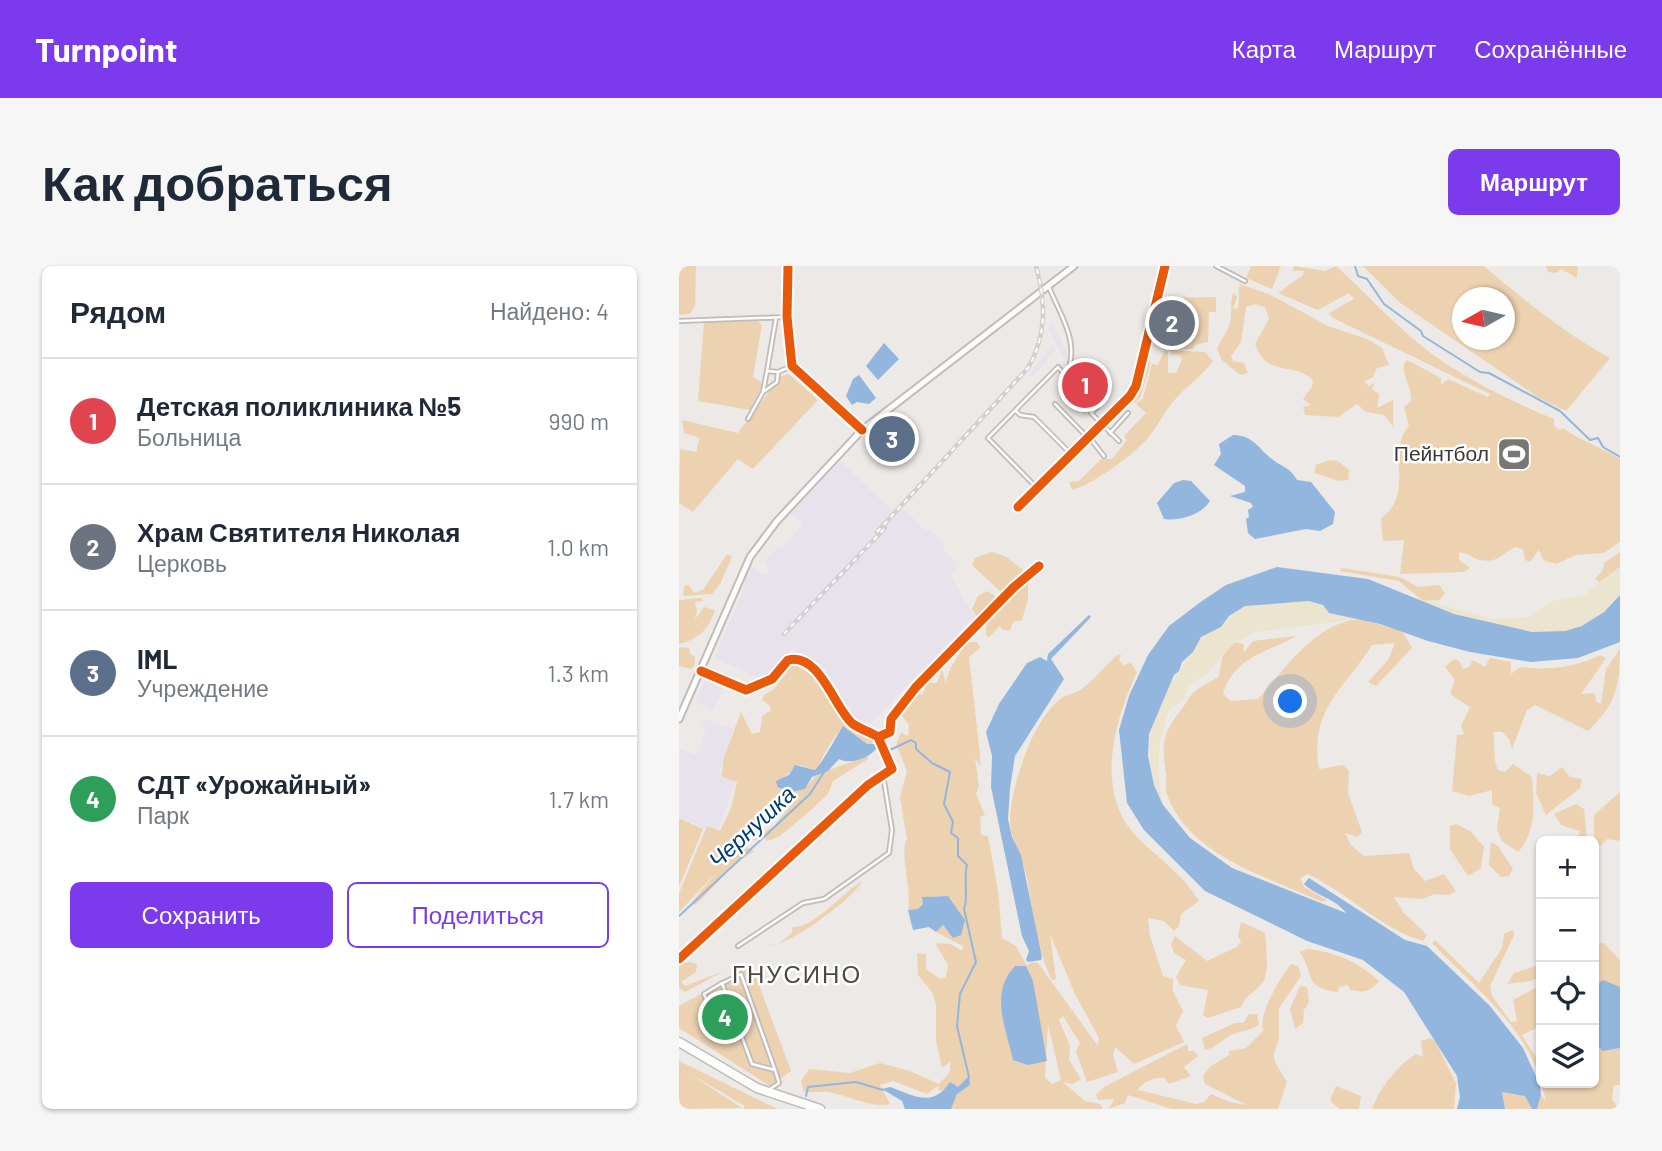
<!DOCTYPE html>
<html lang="ru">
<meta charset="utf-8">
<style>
body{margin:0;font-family:Barlow,sans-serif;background:#f6f6f7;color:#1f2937}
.controls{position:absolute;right:21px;bottom:21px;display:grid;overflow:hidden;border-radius:10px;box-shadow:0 2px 5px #0004}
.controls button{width:63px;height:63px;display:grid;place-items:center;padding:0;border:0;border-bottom:2px solid #e0e1e3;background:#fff;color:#1f2937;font:35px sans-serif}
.compass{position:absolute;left:773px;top:21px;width:63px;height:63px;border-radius:50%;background:#fff;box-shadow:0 2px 5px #0004;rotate:262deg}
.you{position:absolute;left:612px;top:436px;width:24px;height:24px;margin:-18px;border:5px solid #fff;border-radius:50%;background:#1a73e8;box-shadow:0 0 0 10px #1a73e833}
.badge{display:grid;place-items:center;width:46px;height:46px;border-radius:50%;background:#7c3aed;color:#fff;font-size:23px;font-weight:700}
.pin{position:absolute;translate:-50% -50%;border:4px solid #fff;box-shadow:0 2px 7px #0006}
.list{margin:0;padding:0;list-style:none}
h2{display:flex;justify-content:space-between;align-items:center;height:91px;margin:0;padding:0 28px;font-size:30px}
h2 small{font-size:23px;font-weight:400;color:#747a83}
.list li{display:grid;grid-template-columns:46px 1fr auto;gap:21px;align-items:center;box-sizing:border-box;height:126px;padding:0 28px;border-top:2px solid #e0e1e3}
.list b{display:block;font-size:26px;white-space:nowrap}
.list p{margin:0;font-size:23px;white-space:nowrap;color:#747a83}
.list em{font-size:23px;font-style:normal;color:#747a83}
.actions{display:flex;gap:14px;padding:21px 28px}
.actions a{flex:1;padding:16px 0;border:2px solid #7c3aed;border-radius:10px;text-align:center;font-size:24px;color:#7c3aed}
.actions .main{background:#7c3aed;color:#fff}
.icon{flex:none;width:38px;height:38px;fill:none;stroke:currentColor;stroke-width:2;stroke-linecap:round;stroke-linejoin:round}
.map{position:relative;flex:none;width:941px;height:843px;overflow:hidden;border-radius:10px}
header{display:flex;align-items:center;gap:42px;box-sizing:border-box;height:98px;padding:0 35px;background:#7c3aed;color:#fff}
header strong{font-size:33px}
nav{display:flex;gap:38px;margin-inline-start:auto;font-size:24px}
.intro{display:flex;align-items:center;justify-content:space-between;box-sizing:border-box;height:168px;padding:0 42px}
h1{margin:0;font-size:49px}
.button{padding:18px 32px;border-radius:10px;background:#7c3aed;color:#fff;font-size:24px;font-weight:700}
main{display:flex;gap:42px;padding:0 42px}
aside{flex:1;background:#fff;border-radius:10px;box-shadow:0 2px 5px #0004}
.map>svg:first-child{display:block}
.industrial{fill:#e8e2ec}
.green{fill:#edd2b2;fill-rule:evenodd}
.sand{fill:#ebe5cf}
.water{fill:#92b6dd}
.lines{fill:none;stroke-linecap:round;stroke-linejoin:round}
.stream{stroke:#92b6dd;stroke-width:2}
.street-casing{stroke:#bfbcba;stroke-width:6}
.secondary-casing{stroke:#bfbcba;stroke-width:9}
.highway-casing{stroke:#bfbcba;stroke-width:11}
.street{stroke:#fcfcfb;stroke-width:2.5}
.secondary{stroke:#fcfcfb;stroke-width:5}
.highway{stroke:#fcfcfb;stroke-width:8}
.rail-casing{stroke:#d0d0ce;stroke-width:4.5}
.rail{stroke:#fff;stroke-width:2;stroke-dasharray:5;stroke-linecap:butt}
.cycleway-casing{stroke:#fff;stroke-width:13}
.cycleway{stroke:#e8590c;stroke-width:9}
.labels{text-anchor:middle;stroke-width:5;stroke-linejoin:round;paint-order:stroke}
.poi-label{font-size:21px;fill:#3b3936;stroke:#fff;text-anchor:end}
.water-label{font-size:23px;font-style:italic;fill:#003c70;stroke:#fff}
.quarter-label{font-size:24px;letter-spacing:2px;fill:#4d4843;stroke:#fff}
</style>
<header>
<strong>Turnpoint</strong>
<nav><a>Карта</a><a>Маршрут</a><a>Сохранённые</a></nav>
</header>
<div class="intro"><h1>Как добраться</h1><a class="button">Маршрут</a></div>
<main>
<aside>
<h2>Рядом<small>Найдено: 4</small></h2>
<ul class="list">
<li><span class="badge" style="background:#e0444e">1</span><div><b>Детская поликлиника №5</b><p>Больница</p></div><em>990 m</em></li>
<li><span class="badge" style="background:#6b7280">2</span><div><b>Храм Святителя Николая</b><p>Церковь</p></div><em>1.0 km</em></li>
<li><span class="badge" style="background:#5c6f8a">3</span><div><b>IML</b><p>Учреждение</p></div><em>1.3 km</em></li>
<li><span class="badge" style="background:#2e9e5b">4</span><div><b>СДТ «Урожайный»</b><p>Парк</p></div><em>1.7 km</em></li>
</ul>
<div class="actions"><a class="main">Сохранить</a><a>Поделиться</a></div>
</aside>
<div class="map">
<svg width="941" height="843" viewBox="0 0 941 843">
<rect width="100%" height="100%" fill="#ece9e6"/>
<path class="industrial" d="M374,58L390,90L385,93L369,61Z
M374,79L378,83L353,111L350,108Z
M162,195L216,248L222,243L228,245L245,264H251L266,278L263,283L280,299L271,309L295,350L190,459L174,452L156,418L114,382L85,414L35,392L64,325L67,319L64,316L71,298L84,310L90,305L85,295L99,281L102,283L124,258L112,247Z
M26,415L44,423L34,444L16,436Z
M26,453L54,463L40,507L57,514L38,568L0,551V483L18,489L27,464L23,462Z"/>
<path class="green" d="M0,0H17L16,40L11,48L0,49Z
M572,0H602L593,23L567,12Z
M615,0L646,5L657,0C685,25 710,53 739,77C778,109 829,134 875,153V160L881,164L884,162C902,175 922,181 941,193V276L925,287L897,289L877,298L864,294L860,284L851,296L846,294L844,283L837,281C823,286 820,298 801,294C792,292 789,285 780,287V294L791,302L785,306L721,308L725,274L704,275L702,252C737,228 706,185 730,160L725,141L732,135C733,121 723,111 725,97L728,94L762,112V119L769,113L809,131L811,128L654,52L650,47L675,33L670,27L639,44L599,27L624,9L625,5H614Z
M684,0H805C845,34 884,66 931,92L887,145L860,132L720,36ZM783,32H825V74H783Z
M867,0H899L898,12L882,3L877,7L869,6Z
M561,18L592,29L649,60L688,73L703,82L710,99L698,102L694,111L685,116L690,120L695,117L693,123L700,128L698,142L714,134V160L705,149L687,146L678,138L659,151L626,149L624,141L632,139L624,133L633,121L634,114C611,94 589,113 576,78L590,53L586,41L576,38L567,41L562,76L552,90L554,95L565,97L569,107L561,109L543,94L538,83C541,74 549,66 551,57C553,46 551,38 554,27L558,31L554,42L558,43C562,35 558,26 561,18Z
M537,31V46H530L529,76L515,79L514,83H499V32Z
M78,54L83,59L74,111L84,118L71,144L19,135L25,56Z
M492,84L526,86L534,95C522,111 505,122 493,137C484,148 478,162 468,173C453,190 414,218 393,224L390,216L400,215L422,193H433L448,174L445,170L467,147L457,138L464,132L473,98L479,99L485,85H489V107H497L503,94L501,89L492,88Z
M468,95L472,96L462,130L456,137L453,133L462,117Z
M110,108L139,134L74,203L59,193L14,246L0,237L1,183L17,186L21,172L5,167L3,154L59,167L102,110Z
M397,121L415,140L406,149L389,131Z
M650,194L659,195L670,204L669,214L660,215L635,207L637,199Z
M313,286L326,290L348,307L324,328L293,299L296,292Z
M941,286V301L921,316L916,313L924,304L925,297Z
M48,288L53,291L41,318L33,328L4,330L5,320L10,319L15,327L24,324Z
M662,302L721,311L739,321L760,319L766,327L761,334L744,335L720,315L661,305Z
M361,304L364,307L356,309L349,318V333L343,354L334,356L331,364H324L321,360L310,371L307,369V353L338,321Z
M308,325L316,330L317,338L312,337L308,346L298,351L293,343L299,330Z
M22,332L25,335L16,336L18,344L16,353L25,341L36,344C30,363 20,373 0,378V334Z
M680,353L723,365L733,382L697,420L689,416L709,394L716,377L693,379C664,425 630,443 640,503L664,499L670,505L669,527L683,566L678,571L666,567L672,579L685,590L730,587L735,603L746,615L765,608L777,625L771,629L756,628L743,633L715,631L725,647L748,669L744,675C701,662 670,628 629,608L621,612L625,621L648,634L643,636C589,610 512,592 488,529C486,523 488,515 487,508C482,474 484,467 505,440C508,436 510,430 514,427C520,420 533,416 540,410L544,388L556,376L565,378L564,387L574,375L617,370C586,388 556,390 544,428L552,435L579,433C606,403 636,357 680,353Z
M287,376H298L301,382L290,391L301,489V500L296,492L300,520L297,528L306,549L301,551L302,569L309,570L319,624L323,672L337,680L348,700L353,696L359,697L419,780L420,772L396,728L371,668L377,713L373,714C360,691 353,640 348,612C344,594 331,570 331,556C331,522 354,451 384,431C388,429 394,428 398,426C412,418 425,401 437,390L442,388L440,394L444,399L452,397L458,406C435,456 414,528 460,573C481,593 505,610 520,635L502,648L500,660L495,665L485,655L469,652L471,670L484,710L494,713V725L504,745L497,760L505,776L455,798L436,781L434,789L439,806L408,816L397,786L401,777L384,750L380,754L391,780L390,794L402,813L394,818L384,816L406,835L421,838L424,843H272L278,828L288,816L279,821L259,825L260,819L248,828L214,815L201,819L211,838C192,843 167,828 148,826C141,825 133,827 125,826L122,815L130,803L171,807L201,797L231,805L260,818L270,807L272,795L263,802L257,774V738L253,726L239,709L238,687L247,688V703L261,713L267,711L269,699L256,677L271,678L283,685L284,680L257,666L264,659L272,669L269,630H253L239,643L229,644C233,625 220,585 228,573L221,531L228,505L217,478L222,467L229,470L230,459L221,447L230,441L238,427L243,429L249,417H258L263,403L267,417C271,397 279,393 287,376ZM369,758L382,814L373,818L366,812Z
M0,381L10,382L11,388L16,391V398L12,403L0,400Z
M941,383C941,420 937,438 909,465L856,439L848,444L833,483L830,473L823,466H814C817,480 813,491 819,504L826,506L834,498L853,511C855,538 858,564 839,586L823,575L818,564L821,542L813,538V524L790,530L773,525L778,469L785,468L782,460L791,441L771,428L776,414L766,401L775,393L780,395L784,403L790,401L794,394L806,401L811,392L832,396V408L841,401C867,405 898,401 921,389L927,392L902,428L916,427L917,435L922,438L927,403Z
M114,398L139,412C140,418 169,459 175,463C182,468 188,469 194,475L192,480L188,478L164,460C157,470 141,490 140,502L136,504L121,499L96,518L98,521L113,526L125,523L139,508L189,490V493L154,515L149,528L133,543L101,570L88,575L86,572L73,574L95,560L112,539L103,534L96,550L83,554L81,565H73L58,576L75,585L73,587C50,598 35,623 16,639L13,636L37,607L0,646V627L28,560L41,565L52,542L58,516L43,511L44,494L62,446L73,468L81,466L83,450L92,444L91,440L83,434L85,429L95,423Z
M883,501L891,511L903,513L901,522L867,549L857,527L858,507L871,510Z
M941,526V575L928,573L921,580L915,570V549Z
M897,538L905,543L908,575H898L901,565L882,559L875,548Z
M0,552L24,563L0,621Z
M778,558L792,566L805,581L802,602L789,610L771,583V560Z
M812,576L819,580L834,603L830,610L822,611L810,599Z
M183,615C180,628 107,683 90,679L99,678L113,667V661C133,664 164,626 183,615Z
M562,656L586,667C587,679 591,706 584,716C576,727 567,728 562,741L529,752L524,749L529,724L501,719L497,711L507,694L495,687L492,678L496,670L528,695L558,681L562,676L559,670Z
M834,664L835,669L811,720L813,730L832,756L838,755L834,734L862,719V760L843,769L862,799V816C847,760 791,717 753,677L756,674L800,717L823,682L825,668Z
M925,677L941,694V740L939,728L915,722V678Z
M629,683C656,686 680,696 700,715C691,726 685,727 671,724L669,719L660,721L659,726C624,722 636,709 621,686Z
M11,696L18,698L17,706L2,716L6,720L45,705L6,726L0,722V698Z
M612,698L619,700L622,710L600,742V772L595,787L596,796L608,816L599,843H493L449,829L446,837L429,843L436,833L419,834L417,829L425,821L508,778L509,785H515L519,790L505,801L512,810L490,818L485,812C475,811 464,816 459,824L517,838L525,836L532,828L551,836L568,839L526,818L524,810L532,800L550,789V785L567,782L584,765C579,748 601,712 612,698Z
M862,698V710L852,715L828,718L835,707Z
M73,700L112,805L91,820L0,762V740Z
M621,720L628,721L630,736L625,744L624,757L616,763L611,743Z
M915,741L924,785L941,782V819H935L933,833L939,843H858L862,829L867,835L862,817H915Z
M570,748H578L580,759C570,765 561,765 552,769C542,774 537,782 526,784L523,772L556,757H564Z
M751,772L756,775L777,817L775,843H693C700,823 718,800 737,788L744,791L742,775Z
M0,795L88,838L99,843H64L66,840L8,806L63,842L0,843Z
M657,820L682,830L680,843H661L651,835Z
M823,826L847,830L853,843H826Z"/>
<path class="sand" d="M941,302V329C929,340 919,352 903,360C862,380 772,352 733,331L815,353L850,351L873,335L905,329Z
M630,335L644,339L650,347L680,353L577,366L556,376L528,408L511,418L503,434L489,446L481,476L479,506L484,539C461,489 467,449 500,405C506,397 515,378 523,371C528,366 537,365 542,361C550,354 554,344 566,340C585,334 610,336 630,335Z"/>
<path class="water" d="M205,77L220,93L199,114L187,100Z
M180,109L197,132L190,138L178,136L173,139L167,130L174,113Z
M554,169C576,169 581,186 597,196C606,202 612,203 618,214L632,216L656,246L654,258L641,265L627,263L576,273L569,267L567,253L570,251L569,244L574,241L572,237L551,230L566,226V220L535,199L542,188L540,178Z
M504,214L512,215L531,235C522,249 501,255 485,253L478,237L495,217Z
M598,301L689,313L775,348L853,366L886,365L903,360L925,346L941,329V376L899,392L852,396L791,386L749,375L701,358L650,347L644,339L630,335L566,340L550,350L542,361L522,371L514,386L503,396L500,405L495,409L470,468L469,490L475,519L484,539L511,572L553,602L667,647C656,632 637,630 625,618L630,612L726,674L748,680L811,740L844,782L861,819L862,829L858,843H853L846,830L823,826L826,843H778L781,831L778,810L725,726L684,694L628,675L526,625L465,564L448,537L440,464L450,430L469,389L490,360L523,335L547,319Z
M410,349L412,351L372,393L385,413L336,490L331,522L329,553L333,571L342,589L363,691L362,694L349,696L347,694L350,685L343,670L312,521L313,490L307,466L320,438L348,397L361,391L368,395L369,388Z
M164,460L188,478H196L198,482C190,492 172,499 160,493L149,505L133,511L126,523L113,526L98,521L97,515L110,509L116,499L136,504C144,496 157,471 164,460Z
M269,630L286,654L282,669L274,672L264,659L257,666L250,661L234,664L229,644L239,643L244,638L243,631Z
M336,700H347L354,715L368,795L349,799L334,794C327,762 310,727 336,700Z
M924,714L941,721V782L924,785L917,778C921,758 915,742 915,722Z
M290,810L291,819L278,828L272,843H226L223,835L203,823L211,821C234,829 253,843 271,816L279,821Z"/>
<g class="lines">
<path class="stream" d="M676,0L679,10L688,13L705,38L742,65L744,70L801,106L810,107L881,145L911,174L919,172L924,181L941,191
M211,484L232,474L237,477V483L253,497L271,506L265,538L274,556L272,567L279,572V590L288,599C284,614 290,630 285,643L297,696L281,728L278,760L290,811
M0,650L131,528L147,503
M127,830L129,821L177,816L204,824"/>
<g class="street-casing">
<path id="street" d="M109,0L108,51L113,100L183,164
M537,0L566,15
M97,52L88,105L99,106L113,100
M0,55L108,51
M388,110L418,141L412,147L440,175
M84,126L88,105
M376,138L409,172
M337,145L341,149L355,151L392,188
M69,153L84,126L98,116L99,106
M431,167L449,147
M410,171L425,190
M358,222L309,172L379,101L387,110C402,77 382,51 370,21
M339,241L451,130L457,120L486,0
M22,405L67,424L93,413L109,394C141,386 156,444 174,458C181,463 191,466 199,471
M59,680L124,637L145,633L210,587L213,564L204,509
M0,693L189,519L213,503L199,471L211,466L212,453L237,421L335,321L360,300
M44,717L62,708L96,804
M42,774L25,728L43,717L73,798L96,804L100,817L91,823"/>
</g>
<g class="secondary-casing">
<path id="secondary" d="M0,453L71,291L98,255L183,164L395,0"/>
</g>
<g class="highway-casing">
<path id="highway" d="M0,776L78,822L141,843"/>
</g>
<use href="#street" class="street"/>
<use href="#secondary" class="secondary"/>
<use href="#highway" class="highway"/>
<g class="rail-casing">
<path id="rail" d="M198,266L349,102C368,69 367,36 357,0
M105,368L206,262"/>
</g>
<use href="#rail" class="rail"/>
<g class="cycleway-casing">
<path id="cycleway" d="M109,0L108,51L113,100L183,164
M339,241L451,130L457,120L486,0
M22,405L67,424L93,413L109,394C141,386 156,444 174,458C181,463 191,466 199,471
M0,693L189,519L213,503L199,471L211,466L212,453L237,421L335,321L360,300"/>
</g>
<use href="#cycleway" class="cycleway"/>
</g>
<defs>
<g id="stadium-square" transform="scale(1.75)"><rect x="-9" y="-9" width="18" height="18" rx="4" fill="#797774" stroke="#fff"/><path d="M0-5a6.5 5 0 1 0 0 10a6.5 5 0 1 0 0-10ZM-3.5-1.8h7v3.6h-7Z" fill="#fff"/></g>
</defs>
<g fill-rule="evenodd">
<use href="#stadium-square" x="835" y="188"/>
</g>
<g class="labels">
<g class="poi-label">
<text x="810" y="195">Пейнтбол</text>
</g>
<g class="water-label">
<text transform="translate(73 561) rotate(-43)" y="8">Чернушка</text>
</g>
<g class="quarter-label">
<text x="118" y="717">ГНУСИНО</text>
</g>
</g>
</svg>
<div class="controls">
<button>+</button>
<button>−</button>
<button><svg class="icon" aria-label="locate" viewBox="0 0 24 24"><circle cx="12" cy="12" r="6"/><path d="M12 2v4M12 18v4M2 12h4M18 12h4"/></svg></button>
<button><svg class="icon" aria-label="layers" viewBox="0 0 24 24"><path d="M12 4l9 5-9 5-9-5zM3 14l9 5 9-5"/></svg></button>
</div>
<svg class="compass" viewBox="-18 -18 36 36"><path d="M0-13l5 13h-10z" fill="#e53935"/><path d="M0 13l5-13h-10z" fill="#747a83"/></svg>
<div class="you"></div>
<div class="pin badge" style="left:406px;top:119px;background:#e0444e">1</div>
<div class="pin badge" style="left:493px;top:57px;background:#6b7280">2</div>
<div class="pin badge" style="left:213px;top:173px;background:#5c6f8a">3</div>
<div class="pin badge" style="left:46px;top:751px;background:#2e9e5b">4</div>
</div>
</main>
